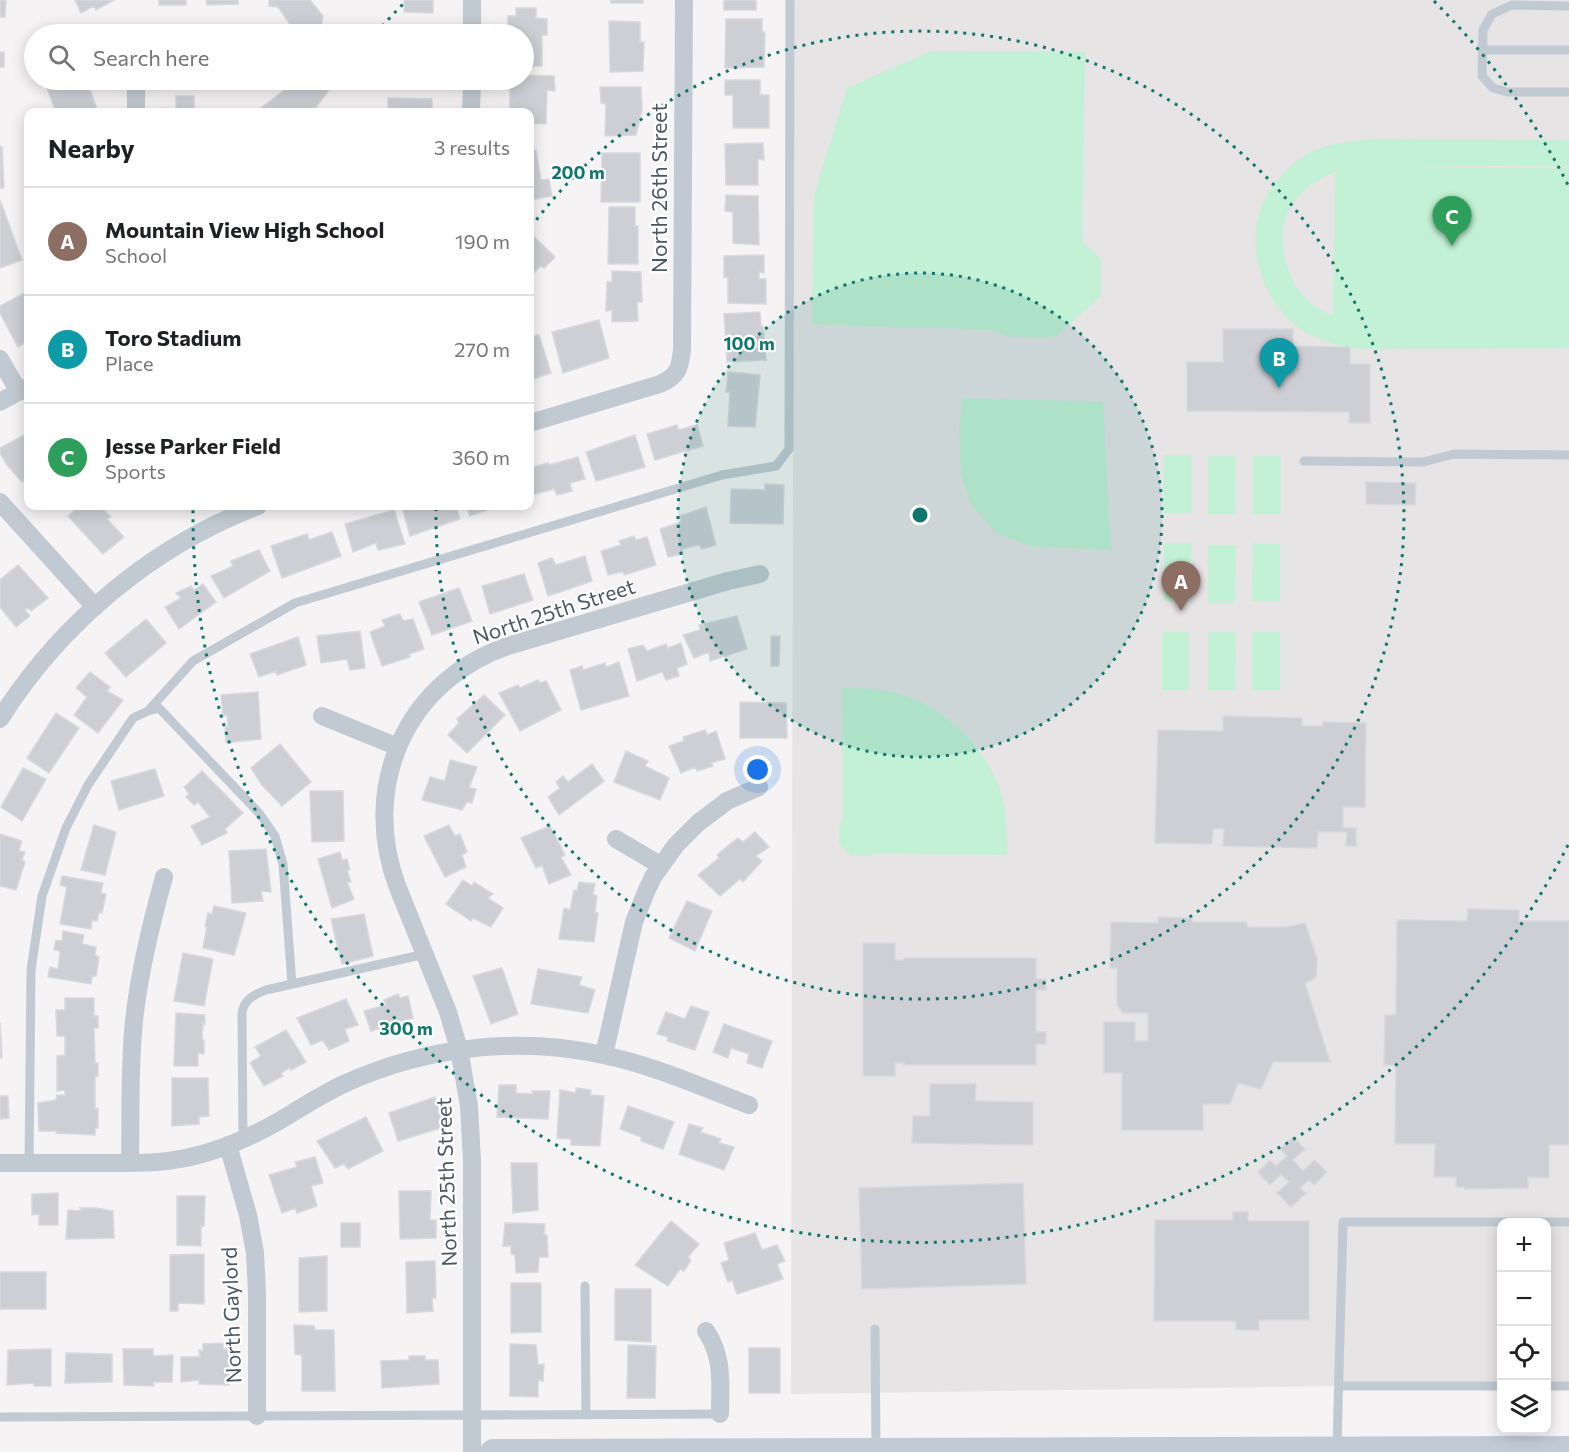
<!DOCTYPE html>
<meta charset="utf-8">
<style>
body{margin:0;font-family:Commissioner,sans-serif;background:#f2f2f2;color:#202124}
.controls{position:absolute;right:18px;bottom:18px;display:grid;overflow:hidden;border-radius:12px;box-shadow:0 3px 15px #0003}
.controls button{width:54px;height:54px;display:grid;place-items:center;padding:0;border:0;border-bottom:2px solid #e0e0e0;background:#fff;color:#202124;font:30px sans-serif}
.you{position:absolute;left:758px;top:770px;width:21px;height:21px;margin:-15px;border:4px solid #fff;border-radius:50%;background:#1a73e8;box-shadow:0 0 0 9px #1a73e833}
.badge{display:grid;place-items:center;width:39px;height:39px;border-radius:50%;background:#1a73e8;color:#fff;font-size:20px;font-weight:700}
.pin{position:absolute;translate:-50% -50px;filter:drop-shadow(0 2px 3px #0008)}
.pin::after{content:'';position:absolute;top:32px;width:21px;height:18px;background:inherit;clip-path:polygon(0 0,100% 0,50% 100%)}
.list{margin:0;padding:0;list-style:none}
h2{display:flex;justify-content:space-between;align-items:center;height:78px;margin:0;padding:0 24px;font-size:26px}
h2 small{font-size:20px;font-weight:400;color:#757577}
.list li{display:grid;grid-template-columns:39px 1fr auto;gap:18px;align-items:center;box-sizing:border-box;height:108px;padding:0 24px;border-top:2px solid #e0e0e0}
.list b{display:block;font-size:22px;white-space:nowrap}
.list p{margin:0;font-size:20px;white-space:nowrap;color:#757577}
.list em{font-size:20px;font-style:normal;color:#757577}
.icon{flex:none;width:33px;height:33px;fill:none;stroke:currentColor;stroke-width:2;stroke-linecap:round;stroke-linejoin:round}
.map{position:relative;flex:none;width:1569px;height:1452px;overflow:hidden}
.search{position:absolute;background:#fff;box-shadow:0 3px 15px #0003;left:24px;top:24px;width:510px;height:66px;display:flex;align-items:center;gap:15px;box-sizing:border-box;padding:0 21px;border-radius:33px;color:#757577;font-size:22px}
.panel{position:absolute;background:#fff;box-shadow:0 3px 15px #0003;left:24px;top:108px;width:510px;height:402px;border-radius:12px}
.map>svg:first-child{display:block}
.education{fill:#e6e4e5}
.green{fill:#c3f1d5;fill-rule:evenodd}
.building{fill:#cdcfd5;stroke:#d7d9de;stroke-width:1.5}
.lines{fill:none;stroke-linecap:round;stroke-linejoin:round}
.lane{stroke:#c1cad2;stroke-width:9}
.street{stroke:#c1cad2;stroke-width:18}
.secondary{stroke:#c1cbd6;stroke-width:26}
.ring{fill:none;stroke:#0f766e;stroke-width:3;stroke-dasharray:3 6}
.labels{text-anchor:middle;stroke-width:4.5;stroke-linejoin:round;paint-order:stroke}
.street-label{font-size:21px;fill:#4a5661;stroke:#fff}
.centre{fill:#0f766e;stroke:#fff;stroke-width:3}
.ring-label{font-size:18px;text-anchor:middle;font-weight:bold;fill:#0f766e;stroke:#fff;stroke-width:4.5;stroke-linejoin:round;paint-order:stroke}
</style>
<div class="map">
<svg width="1569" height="1452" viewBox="0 0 1569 1452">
<rect width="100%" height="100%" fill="#f5f3f3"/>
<path class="education" d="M794,0H1569V1386H1547L1546,1222H1502L1501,1386H1339L791,1394Z"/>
<path class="green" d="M931,51L1085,52L1082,241L1101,259V296L1055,337H1007L993,330L812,324L814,195L847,88Z
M1374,139L1569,140V166H1369L1569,168V348L1364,349C1342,347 1334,346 1315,336C1310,334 1304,332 1299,328C1263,302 1245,247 1262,205C1270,185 1289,165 1307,154C1328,143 1351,141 1374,139ZM1337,171L1335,176L1333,316C1327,313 1321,311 1316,307C1302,298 1292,282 1287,266C1273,220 1293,188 1337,171Z
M963,398L1103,402L1111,550L1031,546L996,533L970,503L961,473L959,426Z
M1164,455H1191V513H1163Z
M1208,456H1236L1235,514H1208Z
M1253,456H1281V514H1253Z
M1164,543H1191V601H1164Z
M1253,543L1280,544V601H1252Z
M1208,545H1236L1235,603H1208Z
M1162,632H1189V690H1162Z
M1208,632H1236L1235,690H1208Z
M1252,632H1280V690H1252Z
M842,688C853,689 864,688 875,689C918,694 957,719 981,754C989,765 996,778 1000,791C1007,812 1007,833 1007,855L876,853L870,856H851L839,844V826L843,819Z"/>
<path class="building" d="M0,0H6L5,17H0Z
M75,0H114L96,10L94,6L81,13Z
M159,0H186V5H159Z
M206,0H238V4L207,5Z
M269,0H310L323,16L320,34H289L290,24L278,7L269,6Z
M404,0H433V13L404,12Z
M611,0H643V3H611Z
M724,0H756V10H724Z
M516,8H536V18L547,19V35H542V66H524V34H508V16H516Z
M726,19H762V32H765L764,67L725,68Z
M609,21L640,22V42H644L643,71L610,72Z
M0,52H4V67H0Z
M524,75L554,76L555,91L547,90L546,124L530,123V112H510V80H524Z
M55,80H95L97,84L89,87L98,112H56L45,83Z
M292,80H328L334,84L312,112H264L261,108L283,91Z
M392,80H432V87H392Z
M725,80H760V95H769V128H733V95H725Z
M600,87H641L642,110L636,135L605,136L606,104L601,103Z
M176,96H194V112H161V108L176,109Z
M388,98L432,99V112H388Z
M763,143L764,160L758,159V185H726L725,144Z
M0,146L2,147L4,188H0Z
M536,150L541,180L549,179L552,196L530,200V151Z
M602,153H640V202H601Z
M726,195L758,196L759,245L733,243V212L725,211Z
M0,200L22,260L0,268Z
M609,207H635V226H638V264H608Z
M530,233L555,257L544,268L540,266L530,277Z
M764,255V273L759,272V279H766V304L728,303V277H724V256Z
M612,271L641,272L642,302H637L638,321L612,322V310L606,311L607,282H612Z
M28,291V341L18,347L0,313V306Z
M760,312L761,326H763L766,360L727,362L724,314Z
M599,320L609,358L563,373L552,332Z
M1223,329H1293V346L1350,347V364H1370V423H1349V412L1187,411V362H1223Z
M539,335L551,373L530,380V337Z
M728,372L760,375L755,427L728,426L730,392H726Z
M677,425L678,430L697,425L703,446L655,460L647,434Z
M28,433V478L22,482L7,465L0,453V448Z
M635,435L645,467L596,481L586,452Z
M578,457L585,479L570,483L572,491L557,495L554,489L531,495L530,468L548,463L549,465Z
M1366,482L1416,483L1415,505L1366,504Z
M765,484L784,485L783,524L730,523L731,489L765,490Z
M80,506H93L96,508L100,506L111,517L107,519L124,537L103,554L68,516Z
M402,506H456L460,519L410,536Z
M466,506H499L470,516Z
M706,507L716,545L702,549L699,545L682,549L683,554L668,557L660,529L681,522L680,516Z
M394,510L405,544L378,550L376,543L353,552L345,524Z
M332,532L341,556L282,578L271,546L307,534L309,540Z
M634,536L636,540L647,537L656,565L624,575L623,572L608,575L601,551L621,545L619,541Z
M259,550L270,571L224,598L211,576L233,566L231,561Z
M585,556L592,581L548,596L538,563L552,558L556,565Z
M18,565L48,598L31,611L28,608L25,610L30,616L16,627L0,607V580Z
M524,574L533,600L490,614L482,586Z
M203,584L216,602L179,629L165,607L181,598L176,593L191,586L194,590Z
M459,588L472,621L432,635L419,602Z
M400,614L403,621L413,619L424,649L409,654L410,657L382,666L370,632L385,626L382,620Z
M737,616L747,649L710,661L709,652L694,658L683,635L700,630L699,625Z
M146,619L166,643L126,677L105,653Z
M360,631L365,668L350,670L347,659L321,663L317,636Z
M771,636H780L779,666H771Z
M298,637L306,665L277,675L276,671L259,677L250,654Z
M681,643L687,664L677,668L679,676L666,680L662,672L637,681L628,649L643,645L647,651L666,644L668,648Z
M619,662L629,696L581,710L570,670L582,666L583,670L605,663L606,667Z
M90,672L110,687L107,691L123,700L98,733L74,715L87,697L76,688Z
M538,680L540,683L546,681L561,710L520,731L499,693L518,685L520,688Z
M258,692L261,739L226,743L225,727H228L227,715L223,716L221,695Z
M484,695L505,715L467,753L448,735L459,723L457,719Z
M740,702L786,703L787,738H740Z
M56,713L79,728L49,773L27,758Z
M1223,716L1302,718V726H1323V722L1366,723L1365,807H1343V828H1356V846H1346L1347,832H1318L1317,848L1223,846L1224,829H1213L1212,844L1155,843L1158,730L1223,731Z
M705,730L707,735L716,731L725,759L711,763L713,766L697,771L695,767L681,773L669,746L684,741L683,737Z
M280,744L311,782L282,806L262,785L251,768Z
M626,751L648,761L645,766L669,778L660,800L614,782Z
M450,760L477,767L469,788L476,789L472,803L467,802L462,810L422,800L430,777L445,781Z
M592,764L604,781L559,815L548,797L560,788L556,782L563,776L568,782Z
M23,768L46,779L22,821L1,807Z
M155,769L164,796L119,810L111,781Z
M202,771L243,813L225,829L227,833L202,845L191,826L210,817L198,802L194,805L186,797L189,794L184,787Z
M310,791H343L344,841L312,842Z
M94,825L116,832L105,875L81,870Z
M449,825L455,836L460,834L467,852L462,855L466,867L445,877L424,836Z
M550,826L565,855L561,857L571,875L549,884L542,865L536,868L521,838Z
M755,832L769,847L756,856L762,861L743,882L740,879L720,896L698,875L719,858L717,855L738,838L743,842Z
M0,834L22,841L19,851L25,852L22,860L25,862L16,890L0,886Z
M266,849L271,892L261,891L263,901L232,903L229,851Z
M340,852L342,860L347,859L350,870H347L351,882H347L354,899L332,908L318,859Z
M62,876L103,883L101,893L106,894L102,913L99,912L97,921L92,920L91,929L60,924L67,887L60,885Z
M463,880L472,886L474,882L493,894L488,898L503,908L491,927L473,918L471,921L446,904Z
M579,882L595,884L593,894L597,896L595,913H598L594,942L559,939L564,908L570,910L574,890L577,891Z
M687,901L712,911L695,951L669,938Z
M214,906L246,913L234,955L203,948L207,927L205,926L208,913L212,914Z
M1468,909L1519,910V921H1569V1145H1549V1178L1528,1177V1188L1465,1189V1187H1456V1177H1434L1435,1144H1395L1396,1065H1384L1385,1015H1396L1397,920L1467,921Z
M364,914L373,956L342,964L331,919Z
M1158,917L1192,918V922H1246L1248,927H1286L1305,923L1317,958L1316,978L1305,983L1330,1062H1273L1261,1089L1238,1083L1230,1104H1203V1130H1122V1073H1104V1022H1135V1041H1148V1013H1123L1117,1005V968H1110L1111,922L1158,923Z
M63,931L84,935L82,944L96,947L95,955L99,957L96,976H92L91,984L48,977L50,967L58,969L60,951L54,950L56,940L62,941Z
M863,943H895V960H904V958H1036V979H1046V990H1036V1032H1046V1044H1036V1065H904V1063H895V1076H863Z
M183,953L213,959L204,1006L174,1001Z
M502,968L518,1014L491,1024L473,976Z
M538,969L582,977L579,985L595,990L588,1013L531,1004Z
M398,994L400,998L408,996L413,1018L371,1031L364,1011L386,1005L384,1000Z
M65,998H94V1016H98V1028H94L95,1063H98V1076L95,1075V1109L98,1108V1128H95V1135L56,1133L57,1131H39L38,1103L56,1100L57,1095H65V1090L57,1091V1056L65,1055V1036H57L56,1010H65Z
M346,999L358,1025L345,1029L349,1041L329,1050L323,1040L311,1045L297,1018Z
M691,1006L709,1012L695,1050L667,1041L668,1037L657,1034L666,1012L685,1019Z
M176,1013L205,1015V1024L203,1023L202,1040H204V1054L198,1053V1066H174Z
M0,1023L2,1058H0Z
M724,1024L772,1041L762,1068L747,1063L749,1054L731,1048L728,1058L713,1052Z
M286,1030L306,1062L291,1070L289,1068L281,1073L283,1076L264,1086L250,1063L261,1056L255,1047Z
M172,1078H208L209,1116L199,1117V1124L172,1126Z
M930,1084H976L975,1101L1033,1102V1145L912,1143L913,1116H930Z
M499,1085H516V1093L533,1094L532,1091H550L548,1119L497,1117Z
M576,1088L591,1090L590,1095L604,1096L600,1146L571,1145V1139L557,1138L560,1090L576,1093Z
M0,1096H8L9,1118L0,1119Z
M435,1097L444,1127L398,1141L389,1113Z
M628,1106L674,1122L663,1149L641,1141V1137L620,1129Z
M366,1117L383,1151L348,1169L344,1164L335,1168L317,1141Z
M689,1124L703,1128L700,1132L721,1139L719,1143L734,1147L724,1170L679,1154Z
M1293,1137L1305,1149L1293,1160L1303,1171L1314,1160L1327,1172L1314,1185L1309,1180L1300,1188L1306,1193L1291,1207L1277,1193L1289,1182L1281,1174L1270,1185L1258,1172L1270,1160L1276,1166L1287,1156L1280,1149Z
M315,1157L323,1183L311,1186L317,1206L297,1213L295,1208L282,1213L269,1175L297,1167L295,1162Z
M511,1163H537L538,1210L513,1213Z
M1023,1183L1026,1284L862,1289L859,1188Z
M399,1191H431L430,1220H436V1238L400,1239Z
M58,1193V1225H39V1214L32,1215V1194Z
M177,1196H205L204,1226L201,1225V1246L177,1245Z
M80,1208H95L113,1211L114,1238L66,1239L68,1210L82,1211Z
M1233,1212H1248V1221H1309V1320H1259V1330H1236V1321H1154L1155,1220H1233Z
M671,1221L699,1244L688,1257L691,1260L684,1271L680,1269L668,1286L635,1265Z
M341,1223H360V1247H341Z
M505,1223L545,1224L544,1235H547L548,1257H539L538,1272L516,1273L515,1255L511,1254V1246H503Z
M755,1233L762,1250L777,1245L785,1261L777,1264L783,1279L737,1294L732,1280L728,1282L721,1263L729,1260L724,1243Z
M204,1254V1304L178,1303V1311H170V1255Z
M327,1256V1311L299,1312V1258Z
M435,1261L436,1298H432L433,1311L407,1313L406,1262Z
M0,1272H46V1309H0Z
M511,1283H541V1332L511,1333Z
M615,1289H651V1342L615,1340Z
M294,1325L314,1326L315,1330H334L335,1391H302V1355L295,1354Z
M223,1343V1349H229V1385L199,1384V1380L181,1382V1357H200L199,1350L203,1351V1344Z
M510,1344L536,1345L538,1365L544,1364L543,1381L538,1380V1397L510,1396Z
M628,1345L656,1346L655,1398H627Z
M749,1348H780V1393H749Z
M51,1349V1386H34V1383L7,1385L8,1350Z
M123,1349H153V1356L173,1355L172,1382H153L154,1386L124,1385Z
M66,1353L112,1354V1382L65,1383Z
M409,1356H425V1360H438L439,1384L382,1388L381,1361L409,1360Z"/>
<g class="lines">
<path class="lane" d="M1569,6L1512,5L1492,14L1483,30L1482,76L1493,88L1507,92H1569
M1483,50H1569
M1304,461L1423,462L1454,454L1569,455
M148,711L193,661L295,603L722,475L776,466L789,449L790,0
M243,1139L242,1013C244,999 254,995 266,990L425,954
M29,1163L31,970L42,896L66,828L88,785L133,718L148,711L159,708L259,813L275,836L283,864L292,984
M585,1286L586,1415
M875,1329L876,1448
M1339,1386H1502
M1546,1386H1569
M0,1417L720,1414
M1337,1447L1343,1222H1569"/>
<path class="street" d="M472,34V0
M136,112V80
M471,112L472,80
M0,359L19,392
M0,402L27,387
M530,423L660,384C678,376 680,368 682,350L684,0
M0,502L95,607
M322,716L398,747
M0,719C60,624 152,546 258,506
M616,839L660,865
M604,1055L634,922L646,892L653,877L676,845L698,823L727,801L759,787
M228,1145L248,1215L255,1253L257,1292V1416
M0,1163C33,1163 67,1163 100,1163C130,1163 161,1164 190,1157C221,1150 251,1137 279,1121C301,1108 322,1094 346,1083C426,1047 517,1036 603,1055C653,1065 701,1087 749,1105
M130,1163C131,1116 129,1068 134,1021C139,972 151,924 164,877
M706,1331C724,1358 720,1383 720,1414
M472,1452V1160L469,1106L459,1049L448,1012L398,888C359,787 406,679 511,645L728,581L760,574"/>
<path class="secondary" d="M493,1452L1569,1449"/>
</g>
<circle cx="920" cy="515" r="242" fill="#0f766e" fill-opacity=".12"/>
<g class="ring">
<circle cx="920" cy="515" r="242"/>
<path d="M531 227A484 484 0 1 1 436 507"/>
<path d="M1568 845A727 727 0 0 1 193 509M376 33A727 727 0 0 1 406 1M1434 1A727 727 0 0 1 1568 185"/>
</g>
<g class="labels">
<g class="street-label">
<text transform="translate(660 188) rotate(-90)" y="7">North 26th Street</text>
<text transform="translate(554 612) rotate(-18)" y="7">North 25th Street</text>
<text transform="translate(447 1182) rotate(-92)" y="7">North 25th Street</text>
<text transform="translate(232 1315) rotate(-92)" y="7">North Gaylord</text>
</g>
</g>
<circle cx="920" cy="515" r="9" class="centre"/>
<g class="ring-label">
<text x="578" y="179">200 m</text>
<text x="749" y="350">100 m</text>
<text x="406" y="1035">300 m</text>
</g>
</svg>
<div class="controls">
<button>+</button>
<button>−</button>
<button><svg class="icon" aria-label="locate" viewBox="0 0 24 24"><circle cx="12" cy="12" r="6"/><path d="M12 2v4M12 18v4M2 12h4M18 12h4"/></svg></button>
<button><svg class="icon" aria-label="layers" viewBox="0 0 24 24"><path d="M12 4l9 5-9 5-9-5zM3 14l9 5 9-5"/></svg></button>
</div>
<div class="you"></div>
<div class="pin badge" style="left:1181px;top:611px;background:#8d6e63">A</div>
<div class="pin badge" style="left:1279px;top:388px;background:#0f9aa8">B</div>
<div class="pin badge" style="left:1452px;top:246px;background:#2e9e5b">C</div>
<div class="search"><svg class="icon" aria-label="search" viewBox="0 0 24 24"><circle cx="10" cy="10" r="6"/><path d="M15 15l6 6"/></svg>Search here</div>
<section class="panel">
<h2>Nearby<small>3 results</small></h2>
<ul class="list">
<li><span class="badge" style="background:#8d6e63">A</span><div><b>Mountain View High School</b><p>School</p></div><em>190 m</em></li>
<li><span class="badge" style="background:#0f9aa8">B</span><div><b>Toro Stadium</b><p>Place</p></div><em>270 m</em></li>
<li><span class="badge" style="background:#2e9e5b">C</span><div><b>Jesse Parker Field</b><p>Sports</p></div><em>360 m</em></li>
</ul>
</section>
</div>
